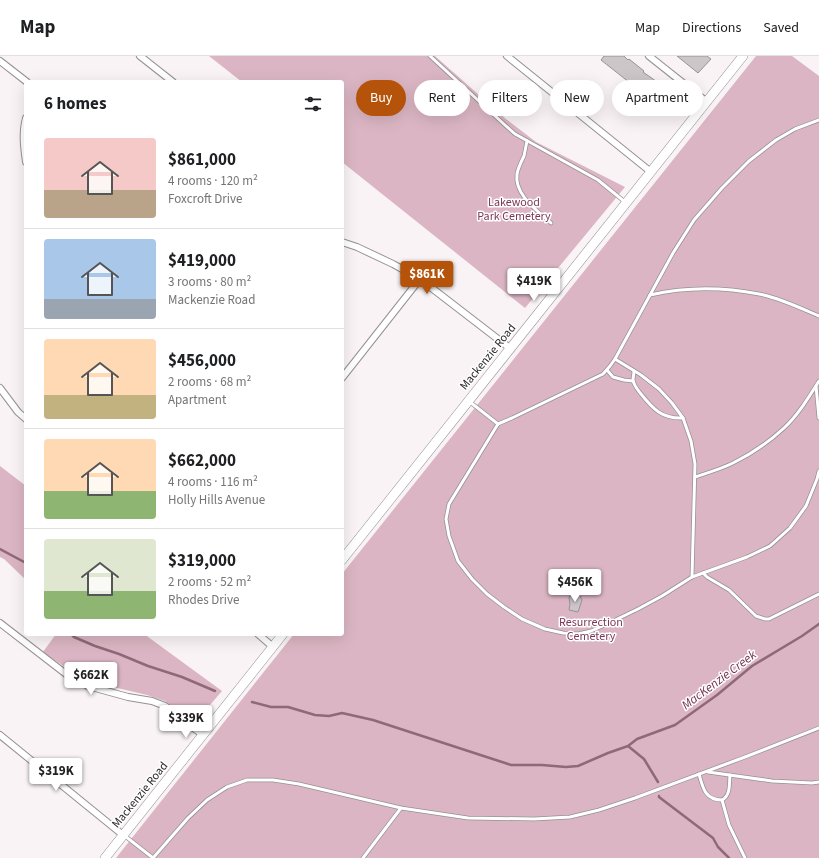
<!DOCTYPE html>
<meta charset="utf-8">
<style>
body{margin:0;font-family:"Source Sans 3",sans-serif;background:#f6f6f6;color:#202124;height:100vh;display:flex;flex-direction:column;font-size:15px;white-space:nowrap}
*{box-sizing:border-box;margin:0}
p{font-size:13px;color:#757577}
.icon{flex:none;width:22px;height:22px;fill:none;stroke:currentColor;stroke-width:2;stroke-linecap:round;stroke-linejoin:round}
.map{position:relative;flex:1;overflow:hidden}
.drawer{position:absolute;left:24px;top:24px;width:320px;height:556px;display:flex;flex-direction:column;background:#fff;border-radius:4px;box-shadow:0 4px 16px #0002}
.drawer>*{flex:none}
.hud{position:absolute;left:356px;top:24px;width:380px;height:36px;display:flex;gap:8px}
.price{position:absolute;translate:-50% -34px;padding:0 9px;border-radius:4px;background:#fff;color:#222;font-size:13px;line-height:26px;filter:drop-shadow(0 1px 2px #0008)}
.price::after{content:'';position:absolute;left:50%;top:24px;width:12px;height:9px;margin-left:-6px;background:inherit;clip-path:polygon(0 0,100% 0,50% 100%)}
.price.current{background:#b45309;color:#fff}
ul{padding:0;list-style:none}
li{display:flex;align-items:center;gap:12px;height:100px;padding:0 20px}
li+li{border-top:1px solid #e0e0e0}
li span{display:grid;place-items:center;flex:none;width:112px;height:80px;border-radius:4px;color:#555}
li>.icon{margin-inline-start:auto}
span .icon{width:48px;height:48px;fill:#fffc;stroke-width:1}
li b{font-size:17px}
h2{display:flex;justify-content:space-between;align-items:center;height:48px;padding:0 20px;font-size:17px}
.tag{padding:0 14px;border-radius:18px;background:#fff;box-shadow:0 4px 16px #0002;font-size:14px;line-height:36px}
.tag.current{background:#b45309;color:#fff}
header{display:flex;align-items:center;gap:24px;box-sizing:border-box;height:56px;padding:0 20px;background:#fff;border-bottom:1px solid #e0e0e0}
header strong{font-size:19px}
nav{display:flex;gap:22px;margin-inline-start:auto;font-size:14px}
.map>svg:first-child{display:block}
.green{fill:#dbb5c3}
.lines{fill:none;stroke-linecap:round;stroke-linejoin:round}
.stream{stroke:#8f6978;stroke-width:2.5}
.building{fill:#ccc6c8;stroke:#989294}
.service-casing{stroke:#969193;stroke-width:4.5}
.minor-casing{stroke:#969193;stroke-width:8}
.secondary-casing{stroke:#969193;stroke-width:10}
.service{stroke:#fff;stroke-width:3}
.minor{stroke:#fff;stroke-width:6}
.secondary{stroke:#fff;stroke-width:9}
.labels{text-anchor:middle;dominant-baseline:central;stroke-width:3;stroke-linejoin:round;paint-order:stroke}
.park-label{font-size:12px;fill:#7b3857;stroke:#fff}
.street-label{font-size:12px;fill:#2a2728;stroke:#fff}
.water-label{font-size:13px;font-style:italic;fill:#73314f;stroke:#fff}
</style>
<header>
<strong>Map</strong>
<nav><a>Map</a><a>Directions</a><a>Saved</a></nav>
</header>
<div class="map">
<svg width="819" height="802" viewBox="0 0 819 802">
<rect width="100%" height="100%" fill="#f9f3f5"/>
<g class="green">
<path d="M209,0H435L506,63L536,86L625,131L525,252L342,106V26H242Z"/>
<path d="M756,0H792L819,20V802H116L294,578H342V518Z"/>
<path d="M0,410L26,430V524L4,503L0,501Z"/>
<path d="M56,578H144L222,635L198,663L194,664L187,661L165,645L147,639L92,626L75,618L43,596Z"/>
</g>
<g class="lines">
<g class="stream">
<path d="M0,493L26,507"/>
<path d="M71,578L74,581L95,590L119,598L148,610L182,621L215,635"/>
<path d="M252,646L271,651H288L315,659L329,660L342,657L373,664L511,709H542L566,711L578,710L608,697L628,690L637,683L675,669L717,639L752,610L802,580L819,568"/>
<path d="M628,690L644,703L658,726"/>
<path d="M659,740V741L713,782L718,791L729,802"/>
</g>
</g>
<g class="building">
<path d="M604,0H624L628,4L629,3L644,15L643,16L660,28L659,29L676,43L668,53L651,39L650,41L646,38L644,40L638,36L639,34L601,4Z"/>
<path d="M677,0H707L711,3L698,17Z"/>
<path d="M574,538H576L580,540L582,544L578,556L569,554L570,548L569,542L570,540Z"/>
</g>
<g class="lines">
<defs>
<g id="service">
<path d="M430,0L506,70L515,78L598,124L625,146"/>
<path d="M819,64L795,73L776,84L749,105L722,132L694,164L673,197L615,303L610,310L603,318L512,362L498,368L449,448L446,463L449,480L458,505L472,523L487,538L504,551L522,563L545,573L563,577L578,578L591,575L607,568L638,553L662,540L692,521L747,501L770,490L790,472L806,450L817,423L819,415"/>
<path d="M527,85C526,90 525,95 524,100C521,106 518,112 517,118C514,139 538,155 551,167"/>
<path d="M650,239C685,231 723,231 759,238C780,242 800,252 819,260"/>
<path d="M615,303L641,319L659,333L672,347L683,362L691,385L695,408L692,521"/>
<path d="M607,314L613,321L624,324L633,325"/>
<path d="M634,315C634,318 633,321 633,324C634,330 638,334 641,338C653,353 662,363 683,362"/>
<path d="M816,330L819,362"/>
<path d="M470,346L498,368"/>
<path d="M695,421C707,417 721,413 733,407C751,398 769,386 784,372C798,359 809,341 819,325"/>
<path d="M703,517L707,521L729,534L756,560L765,563H769L819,538"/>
<path d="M708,716L772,725L812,727L819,726"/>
<path d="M699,718C703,732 705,744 722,744"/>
<path d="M730,719C729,728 731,739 722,744L729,769L745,802"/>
<path d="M125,780L153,802L188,762L207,744L227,731L247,724H273L299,728L401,752L468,762L534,763L570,761L599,754L635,742L745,701L819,672"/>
<path d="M363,802L401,752"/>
</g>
<g id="minor">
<path d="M140,0L173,26"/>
<path d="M507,0L651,116"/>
<path d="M649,0L707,46"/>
<path d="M0,5L27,26"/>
<path d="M26,62C22,77 24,91 26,106"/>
<path d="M342,186L357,191L393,208L420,223L511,293"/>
<path d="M342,322L420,223"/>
<path d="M0,332L18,356L26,363"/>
<path d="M0,567L66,618L88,630L128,641L152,645L165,650L203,679"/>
<path d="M258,578L273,591"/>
<path d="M0,679L123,779"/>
</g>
<g id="secondary">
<path d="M342,504L743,0"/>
<path d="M105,802L283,578"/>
</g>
</defs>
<use href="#service" class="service-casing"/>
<use href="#minor" class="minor-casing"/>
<use href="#secondary" class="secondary-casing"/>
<use href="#service" class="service"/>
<use href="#minor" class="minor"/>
<use href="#secondary" class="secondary"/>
</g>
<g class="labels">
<g class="park-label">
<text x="514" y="146">Lakewood<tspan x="514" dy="14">Park Cemetery</tspan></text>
<text x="591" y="566">Resurrection<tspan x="591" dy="14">Cemetery</tspan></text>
</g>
<g class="street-label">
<text transform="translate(488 301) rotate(-51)">Mackenzie Road</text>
<text transform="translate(140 739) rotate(-51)">Mackenzie Road</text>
</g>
<g class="water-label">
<text transform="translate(719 624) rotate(-37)">MacKenzie Creek</text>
</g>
</g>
</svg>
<b class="price current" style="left:427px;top:239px">$861K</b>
<b class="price" style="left:534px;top:246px">$419K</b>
<b class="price" style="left:575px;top:547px">$456K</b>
<b class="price" style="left:91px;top:640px">$662K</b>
<b class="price" style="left:186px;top:683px">$339K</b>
<b class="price" style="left:56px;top:736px">$319K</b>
<div class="hud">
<a class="tag current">Buy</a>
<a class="tag">Rent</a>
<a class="tag">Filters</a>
<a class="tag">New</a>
<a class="tag">Apartment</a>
</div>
<section class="drawer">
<h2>6 homes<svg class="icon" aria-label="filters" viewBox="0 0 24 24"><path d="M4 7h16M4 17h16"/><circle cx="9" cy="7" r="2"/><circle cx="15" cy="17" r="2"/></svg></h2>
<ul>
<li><span style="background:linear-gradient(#f6c9c9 65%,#b9a48a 0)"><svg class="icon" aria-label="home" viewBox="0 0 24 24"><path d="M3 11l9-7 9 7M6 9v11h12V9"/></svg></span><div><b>$861,000</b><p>4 rooms · 120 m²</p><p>Foxcroft Drive</p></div></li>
<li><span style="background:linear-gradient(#a9c7e8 75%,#9aa5b1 0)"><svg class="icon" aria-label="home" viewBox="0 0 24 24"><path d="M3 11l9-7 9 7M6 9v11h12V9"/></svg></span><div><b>$419,000</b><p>3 rooms · 80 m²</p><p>Mackenzie Road</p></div></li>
<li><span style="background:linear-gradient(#ffd9b3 70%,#c2b280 0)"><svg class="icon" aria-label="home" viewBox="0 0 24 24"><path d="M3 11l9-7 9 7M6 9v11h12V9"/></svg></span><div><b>$456,000</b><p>2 rooms · 68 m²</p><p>Apartment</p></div></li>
<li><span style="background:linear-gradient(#ffd9b3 65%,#8fb573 0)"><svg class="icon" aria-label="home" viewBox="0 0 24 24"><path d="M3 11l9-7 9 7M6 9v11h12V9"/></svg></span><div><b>$662,000</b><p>4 rooms · 116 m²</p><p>Holly Hills Avenue</p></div></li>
<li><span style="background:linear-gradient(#dfe7d0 65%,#8fb573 0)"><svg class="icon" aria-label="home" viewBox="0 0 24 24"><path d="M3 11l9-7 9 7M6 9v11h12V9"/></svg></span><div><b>$319,000</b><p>2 rooms · 52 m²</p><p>Rhodes Drive</p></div></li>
</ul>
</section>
</div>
